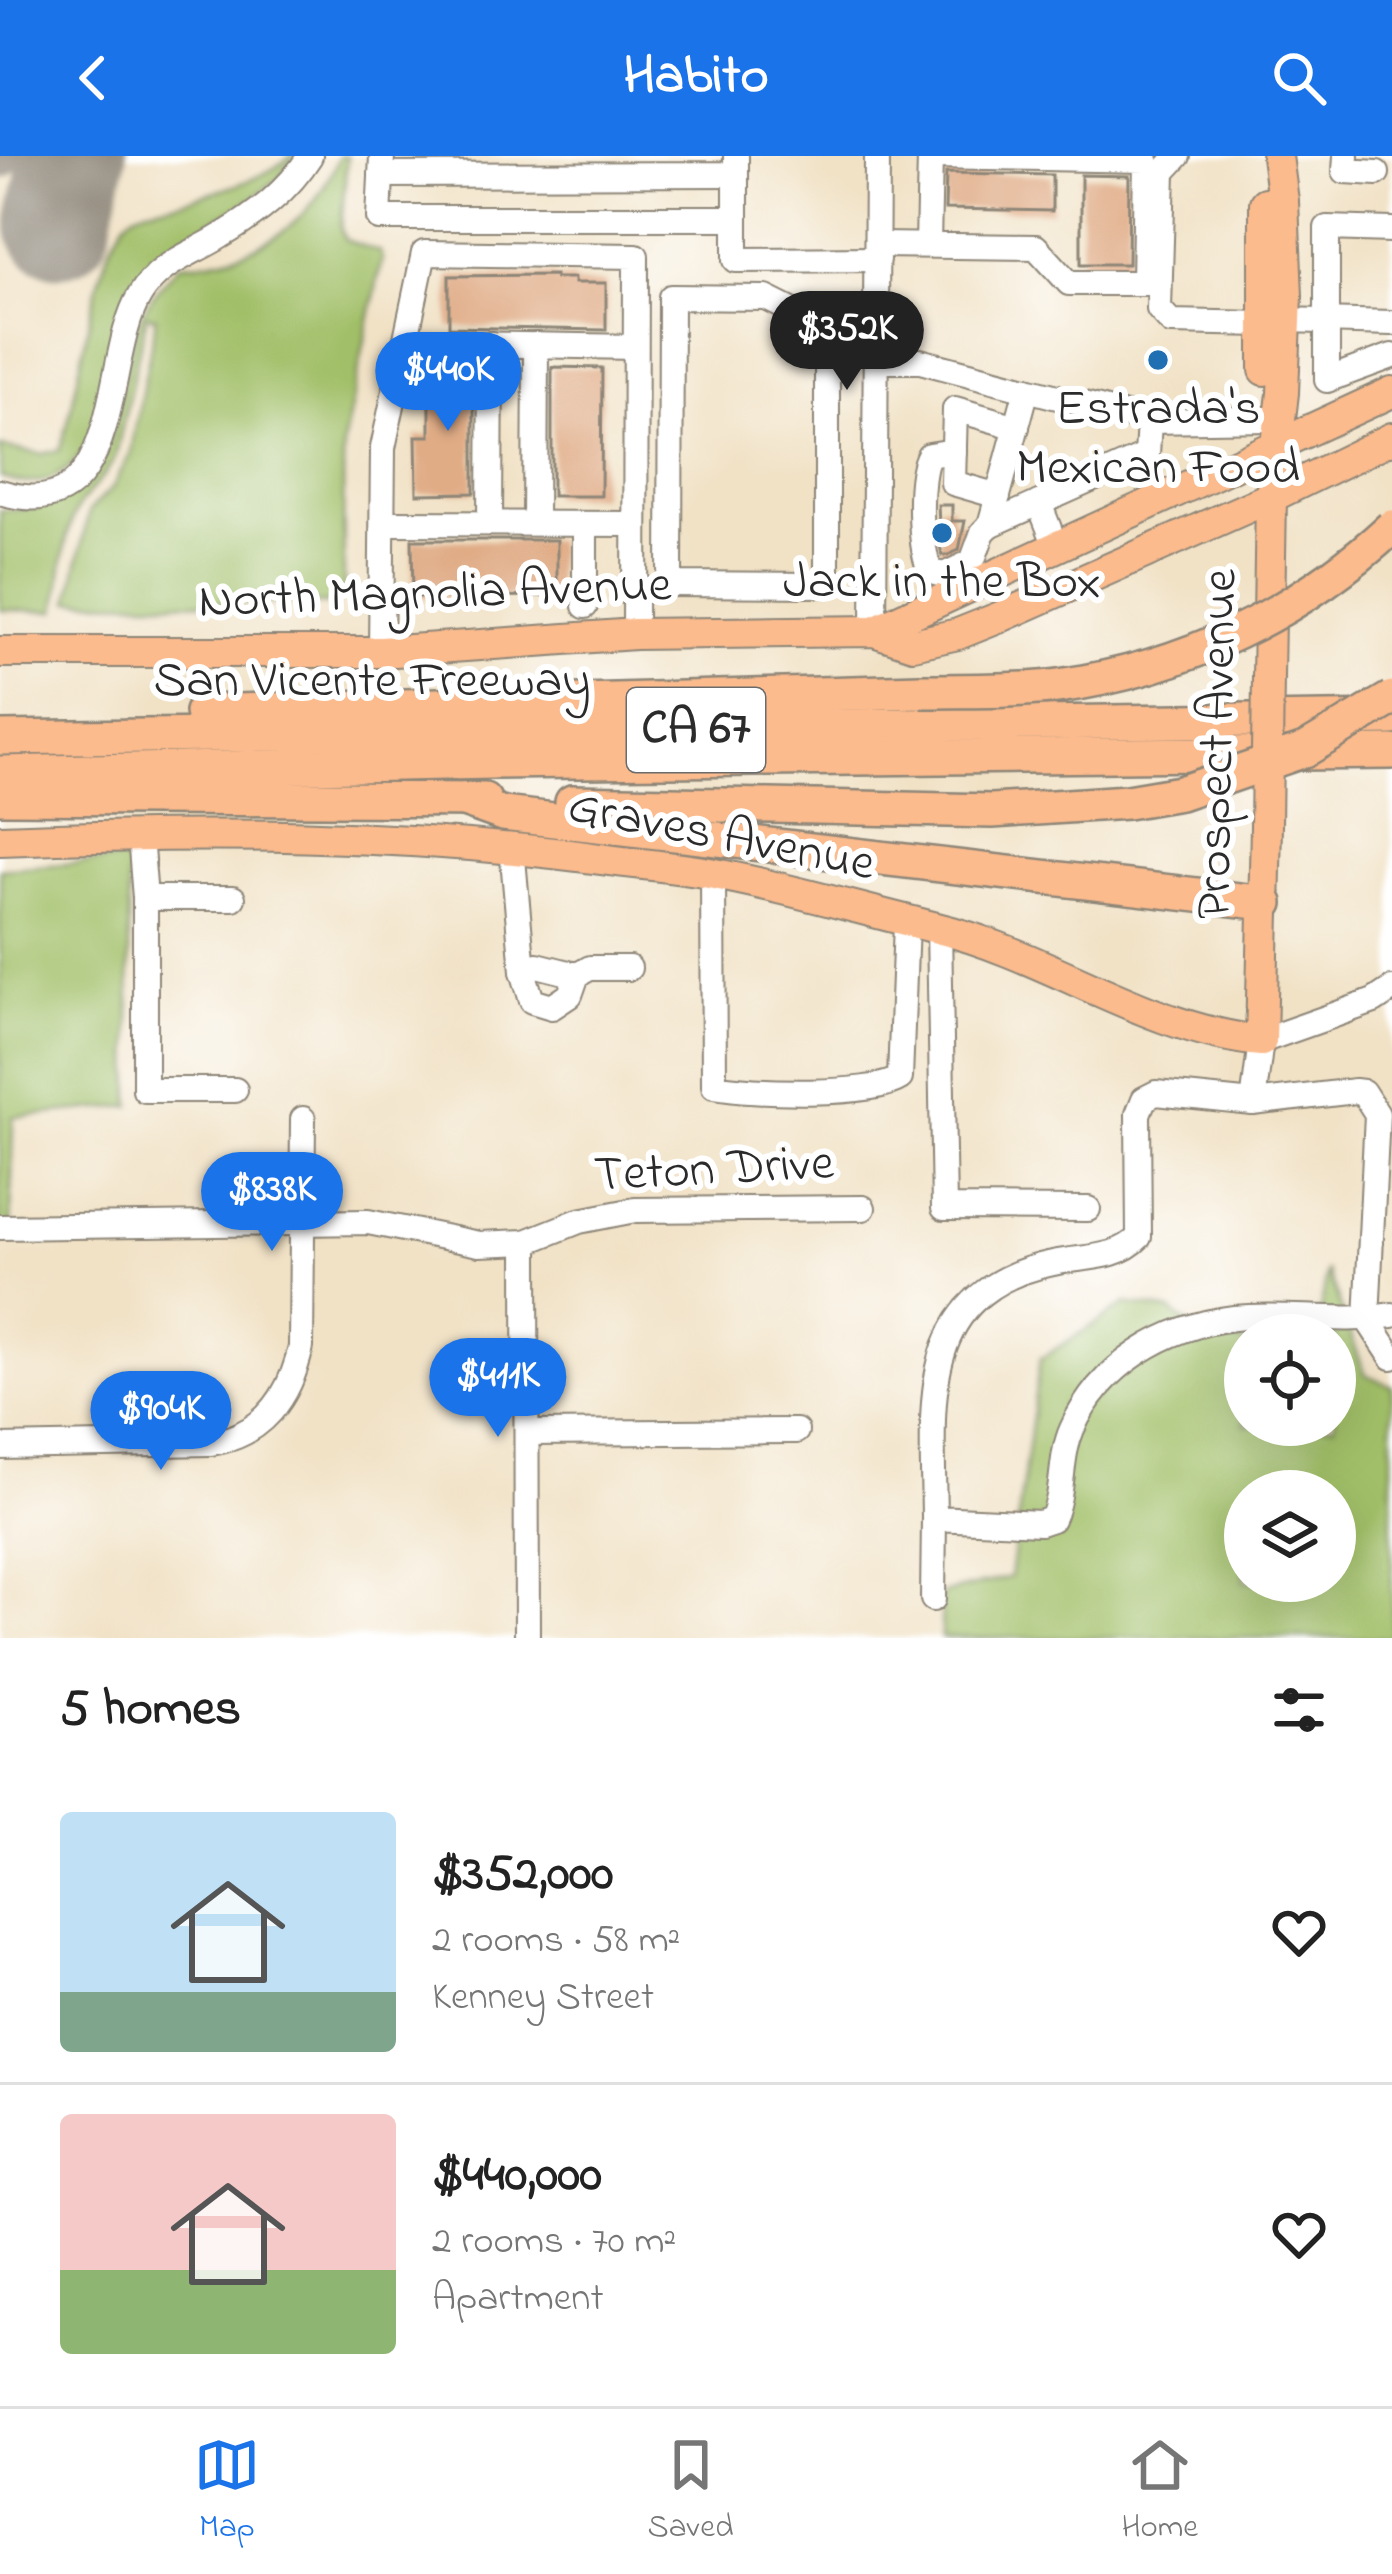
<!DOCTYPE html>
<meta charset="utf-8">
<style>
body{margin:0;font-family:"Indie Flower",sans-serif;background:#f6f6f6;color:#222;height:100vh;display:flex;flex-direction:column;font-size:45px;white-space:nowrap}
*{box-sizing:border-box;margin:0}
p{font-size:39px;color:#767676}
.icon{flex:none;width:66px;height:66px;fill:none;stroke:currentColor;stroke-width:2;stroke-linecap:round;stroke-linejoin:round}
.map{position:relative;height:1482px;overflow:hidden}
.drawer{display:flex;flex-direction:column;background:#fff;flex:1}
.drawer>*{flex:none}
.buttons{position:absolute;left:1224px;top:1158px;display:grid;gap:24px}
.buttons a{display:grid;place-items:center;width:132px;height:132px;border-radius:50%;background:#fff;box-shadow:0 12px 48px #0002;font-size:60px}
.price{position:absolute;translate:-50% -102px;padding:0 27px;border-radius:42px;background:#1a73e8;color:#fff;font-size:39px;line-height:78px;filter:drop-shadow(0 3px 6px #0008)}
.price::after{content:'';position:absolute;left:50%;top:72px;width:36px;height:27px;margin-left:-18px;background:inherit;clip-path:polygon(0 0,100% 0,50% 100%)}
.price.on{background:#222;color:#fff}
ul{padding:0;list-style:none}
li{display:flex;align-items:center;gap:36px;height:300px;padding:0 60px}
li+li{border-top:3px solid #e0e0e0}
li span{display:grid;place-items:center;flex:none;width:336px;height:240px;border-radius:12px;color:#555}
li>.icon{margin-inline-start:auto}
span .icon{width:144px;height:144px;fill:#fffc;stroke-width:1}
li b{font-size:51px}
h2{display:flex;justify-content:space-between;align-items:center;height:144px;padding:0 60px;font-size:51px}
header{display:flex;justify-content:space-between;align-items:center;height:156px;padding:0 60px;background:#1a73e8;color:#fff;font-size:54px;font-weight:700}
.menu{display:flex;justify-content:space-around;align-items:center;height:168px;border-top:3px solid #e0e0e0;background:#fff;font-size:33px;color:#767676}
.menu a{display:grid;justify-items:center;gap:6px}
.menu .on{color:#1a73e8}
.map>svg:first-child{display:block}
.green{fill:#a1bf67;stroke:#667549;stroke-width:3;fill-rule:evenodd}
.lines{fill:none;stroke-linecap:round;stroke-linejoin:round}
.taxiway{stroke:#8e8678;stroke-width:42}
.runway{stroke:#8e8678;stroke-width:105}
.building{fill:#e0ac86}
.minor-casing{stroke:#8e8678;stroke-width:28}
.major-casing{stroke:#8e8678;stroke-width:34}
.highway-casing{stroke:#8e8678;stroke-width:38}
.minor{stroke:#fff;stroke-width:24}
.major{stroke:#fbbb8d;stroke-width:30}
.highway{stroke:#fbbb8d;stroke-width:33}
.major-bridge-casing{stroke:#8e8678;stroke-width:34;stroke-linecap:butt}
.highway-bridge-casing{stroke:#8e8678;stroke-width:38;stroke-linecap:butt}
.major-bridge{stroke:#fbbb8d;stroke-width:30}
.highway-bridge{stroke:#fbbb8d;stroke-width:33}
.poi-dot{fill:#1f6fb2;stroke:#fff;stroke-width:4.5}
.labels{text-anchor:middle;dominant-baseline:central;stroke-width:12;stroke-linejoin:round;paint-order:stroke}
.shield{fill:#fff;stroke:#6b6b6b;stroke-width:3}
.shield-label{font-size:48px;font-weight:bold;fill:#2b2b2b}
.poi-label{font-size:51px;fill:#2b2b2b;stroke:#fff}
.street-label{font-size:51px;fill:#2b2b2b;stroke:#fff}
</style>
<header><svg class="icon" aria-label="back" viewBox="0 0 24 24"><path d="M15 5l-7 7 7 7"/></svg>Habito<svg class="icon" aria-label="search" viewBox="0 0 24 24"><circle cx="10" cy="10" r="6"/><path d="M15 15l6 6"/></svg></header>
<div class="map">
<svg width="1392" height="1482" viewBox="0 0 1392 1482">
<rect width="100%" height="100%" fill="#fff"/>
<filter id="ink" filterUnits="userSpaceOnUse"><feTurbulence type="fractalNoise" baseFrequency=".00833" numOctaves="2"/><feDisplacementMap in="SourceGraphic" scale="24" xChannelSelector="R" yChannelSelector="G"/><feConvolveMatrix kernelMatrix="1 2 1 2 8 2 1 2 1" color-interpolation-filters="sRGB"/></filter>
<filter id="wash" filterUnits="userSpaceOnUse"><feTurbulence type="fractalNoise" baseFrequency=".004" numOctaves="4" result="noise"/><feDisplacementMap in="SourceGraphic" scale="48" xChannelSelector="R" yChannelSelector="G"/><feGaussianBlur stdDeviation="2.7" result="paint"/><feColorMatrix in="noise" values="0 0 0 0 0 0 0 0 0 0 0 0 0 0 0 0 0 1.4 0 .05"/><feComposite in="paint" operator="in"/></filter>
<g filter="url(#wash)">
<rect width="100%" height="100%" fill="#f1e2c6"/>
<g class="green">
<path d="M290,0H296L278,23L249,45L165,92L130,129L91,282C73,318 40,337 0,321V291L42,298L59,294C81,245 91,83 135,57C147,50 166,49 180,46C210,38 270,22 290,0Z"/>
<path d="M339,0H347L341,73L345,84L380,96L382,103L343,289L344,437L335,448L70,445L89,355L113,331L131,296L156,161L147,159L116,299C107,321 89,333 77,353C62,380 62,423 56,455L0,454V354C130,354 107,256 138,168C146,144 163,127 180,108C255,105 312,70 339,0Z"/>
<path d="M128,703L131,950L13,961L11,1071H0V713Z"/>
<path d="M1327,1114L1365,1218L1392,1230V1482H941L942,1438L1010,1421L1040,1203L1126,1148L1171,1155L1207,1183L1245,1186V1269H1335V1179H1317ZM1245,1335H1335V1425H1245Z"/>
</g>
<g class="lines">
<path class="taxiway" d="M0,2L2,0"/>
<path class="runway" d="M59,68L74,0"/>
</g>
<g id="blocks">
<g class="building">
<path d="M946,17L1052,19V55L945,53Z"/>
<path d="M1081,19L1129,20L1128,108H1081Z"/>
<path d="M555,119V122H574V127H606V174L449,171V120Z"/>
<path d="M474,210V337L417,338L416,280H430V211Z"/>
<path d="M552,211L602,212L601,340H552Z"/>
<path d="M938,349H952V365H965L959,394L948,399H942L940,389Z"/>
<path d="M412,384H557V440L413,441Z"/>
</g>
</g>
</g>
<g filter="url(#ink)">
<use href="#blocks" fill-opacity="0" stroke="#8e8678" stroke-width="3"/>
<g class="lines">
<defs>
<g id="minor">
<path d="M382,0L379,62H736V18"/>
<path d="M1178,0L1163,16L1159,153L1171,166L1264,168"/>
<path d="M1346,0L1345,15L1377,17"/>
<path d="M381,19L736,18V0"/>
<path d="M736,62V104L877,103"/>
<path d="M1392,74L1327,72V224L1392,200"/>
<path d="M878,89L1036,91L1069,127H1144L1146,4L930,0L928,88"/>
<path d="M1286,164L1392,167"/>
<path d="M827,168V429L670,428L671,141L766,142L798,158L845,174L877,172"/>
<path d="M405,187L635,191"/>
<path d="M877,205H920L1149,265L1271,263"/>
<path d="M1027,233L990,369L1147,299L1149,265"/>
<path d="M954,295L929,299C917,319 919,395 931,416L944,419L972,406L983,376L990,369"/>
<path d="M0,336C126,374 101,202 140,139C160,106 191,99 221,80C256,59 288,35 310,0"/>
<path d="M998,340L953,327L955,253L1017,271"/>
<path d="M1039,347L1057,393"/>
<path d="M383,367L635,368"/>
<path d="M490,367L491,188"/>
<path d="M535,367L536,189"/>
<path d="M585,450V368"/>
<path d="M874,475L877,0"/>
<path d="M381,496L383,292L424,97L636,100L635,478"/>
<path d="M140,680L145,742V934H235"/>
<path d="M512,691L523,815L532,845L552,851L570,839L577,819L590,812H629"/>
<path d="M713,718L714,930C750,937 871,941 900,922L906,767"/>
<path d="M145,742H233"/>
<path d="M939,772L944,1052L1088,1053"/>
<path d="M523,815L537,809L577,819"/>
<path d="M1392,833L1374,845L1261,885L1253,947L1355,935L1363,936L1377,958L1367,1163L1392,1201"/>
<path d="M1253,947L1156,937L1144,943L1138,958L1139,1081C1117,1104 1084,1100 1053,1107C914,1135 933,1251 934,1362L1040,1367L1052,1363C1065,1335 1059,1302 1072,1273C1100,1209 1166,1170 1234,1162C1286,1156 1339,1168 1392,1159"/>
<path d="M0,1071L368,1066L479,1088L526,1086L579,1065L635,1054L863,1052"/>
<path d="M526,1086L527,1482"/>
<path d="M528,1277L796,1275"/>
<path d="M0,1291L210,1287C263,1280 290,1241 301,1191L303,963"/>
<path d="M933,1443L934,1362"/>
</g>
<g id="major">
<path d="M1265,47V214"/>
<path d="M874,475L1392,236"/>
<path d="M0,496H381L635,478L874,475L913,488L958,478L998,462L1271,341L1392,282"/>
<path d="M1268,521L1271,341L1283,237L1287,140L1283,45L1277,0"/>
<path d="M0,684C204,676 406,676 608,704C647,709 686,712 725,720C796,734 866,755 937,772C1049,799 1144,873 1261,885L1266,670"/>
</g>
<g id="highway">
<path d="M202,556L920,535"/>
<path d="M0,582L1392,562"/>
<path d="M0,617L492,606L1392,596"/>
<path d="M0,641L484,644"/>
<path d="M464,644L503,658L1266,747"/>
<path d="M572,646L723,649"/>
</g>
</defs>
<use href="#minor" class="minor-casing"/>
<use href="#major" class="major-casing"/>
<use href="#highway" class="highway-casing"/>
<use href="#minor" class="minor"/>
<use href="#major" class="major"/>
<use href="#highway" class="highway"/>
<defs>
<path id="major-bridge" d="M1266,670L1268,521"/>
<g id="highway-bridge">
<path d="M920,535C966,534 1012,536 1058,530C1184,513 1299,457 1392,371"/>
<path d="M723,649L992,655L1127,646L1180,637L1305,594L1392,542"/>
</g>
</defs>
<use href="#major-bridge" class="major-bridge-casing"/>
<use href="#highway-bridge" class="highway-bridge-casing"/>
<use href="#major-bridge" class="major-bridge"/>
<use href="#highway-bridge" class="highway-bridge"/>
</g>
</g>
<g class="poi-dot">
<circle cx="1158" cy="204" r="12"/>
<circle cx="942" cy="377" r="12"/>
</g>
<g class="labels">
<rect class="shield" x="627" y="532" width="138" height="84" rx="9"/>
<g class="shield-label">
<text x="696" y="574">CA 67</text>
</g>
<g class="poi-label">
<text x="1158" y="254">Estrada's<tspan x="1158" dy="59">Mexican Food</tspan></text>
<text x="942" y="427">Jack in the Box</text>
</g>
<g class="street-label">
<text transform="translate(435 439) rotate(-2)">North Magnolia Avenue</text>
<text x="372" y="526">San Vicente Freeway</text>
<text transform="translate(1219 588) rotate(-89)">Prospect Avenue</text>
<text transform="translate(721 681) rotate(11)">Graves Avenue</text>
<text transform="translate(714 1015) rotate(-3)">Teton Drive</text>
</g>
</g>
</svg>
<div class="buttons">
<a><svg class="icon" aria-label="locate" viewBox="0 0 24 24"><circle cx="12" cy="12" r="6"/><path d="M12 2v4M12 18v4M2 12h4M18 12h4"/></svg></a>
<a><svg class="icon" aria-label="layers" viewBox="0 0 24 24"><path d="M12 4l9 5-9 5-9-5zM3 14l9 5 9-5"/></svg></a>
</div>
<b class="price on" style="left:847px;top:237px">$352K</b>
<b class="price" style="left:448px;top:278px">$440K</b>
<b class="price" style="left:272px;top:1098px">$838K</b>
<b class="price" style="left:498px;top:1284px">$411K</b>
<b class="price" style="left:161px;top:1317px">$904K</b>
</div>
<section class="drawer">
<h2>5 homes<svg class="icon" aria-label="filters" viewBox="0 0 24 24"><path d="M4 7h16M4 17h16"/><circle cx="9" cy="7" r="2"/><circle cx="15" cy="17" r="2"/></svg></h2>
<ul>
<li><span style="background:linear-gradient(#bfe0f5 75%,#7fa58c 0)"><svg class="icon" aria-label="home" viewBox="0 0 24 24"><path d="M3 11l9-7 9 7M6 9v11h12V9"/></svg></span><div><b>$352,000</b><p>2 rooms · 58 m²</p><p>Kenney Street</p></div><svg class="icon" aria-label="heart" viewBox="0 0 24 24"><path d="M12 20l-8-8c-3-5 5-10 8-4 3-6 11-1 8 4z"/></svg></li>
<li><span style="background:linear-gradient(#f6c9c9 65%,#8fb573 0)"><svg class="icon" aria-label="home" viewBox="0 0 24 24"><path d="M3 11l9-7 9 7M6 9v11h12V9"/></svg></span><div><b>$440,000</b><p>2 rooms · 70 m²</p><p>Apartment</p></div><svg class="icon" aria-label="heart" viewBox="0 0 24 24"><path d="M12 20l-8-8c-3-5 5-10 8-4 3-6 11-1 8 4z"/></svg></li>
</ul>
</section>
<nav class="menu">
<a class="on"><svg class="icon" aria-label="map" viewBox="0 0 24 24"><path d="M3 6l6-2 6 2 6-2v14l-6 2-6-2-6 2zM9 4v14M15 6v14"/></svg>Map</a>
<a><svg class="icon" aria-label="saved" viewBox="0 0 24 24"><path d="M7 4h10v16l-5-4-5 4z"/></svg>Saved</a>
<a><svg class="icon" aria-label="home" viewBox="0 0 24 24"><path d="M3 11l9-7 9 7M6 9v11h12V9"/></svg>Home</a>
</nav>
